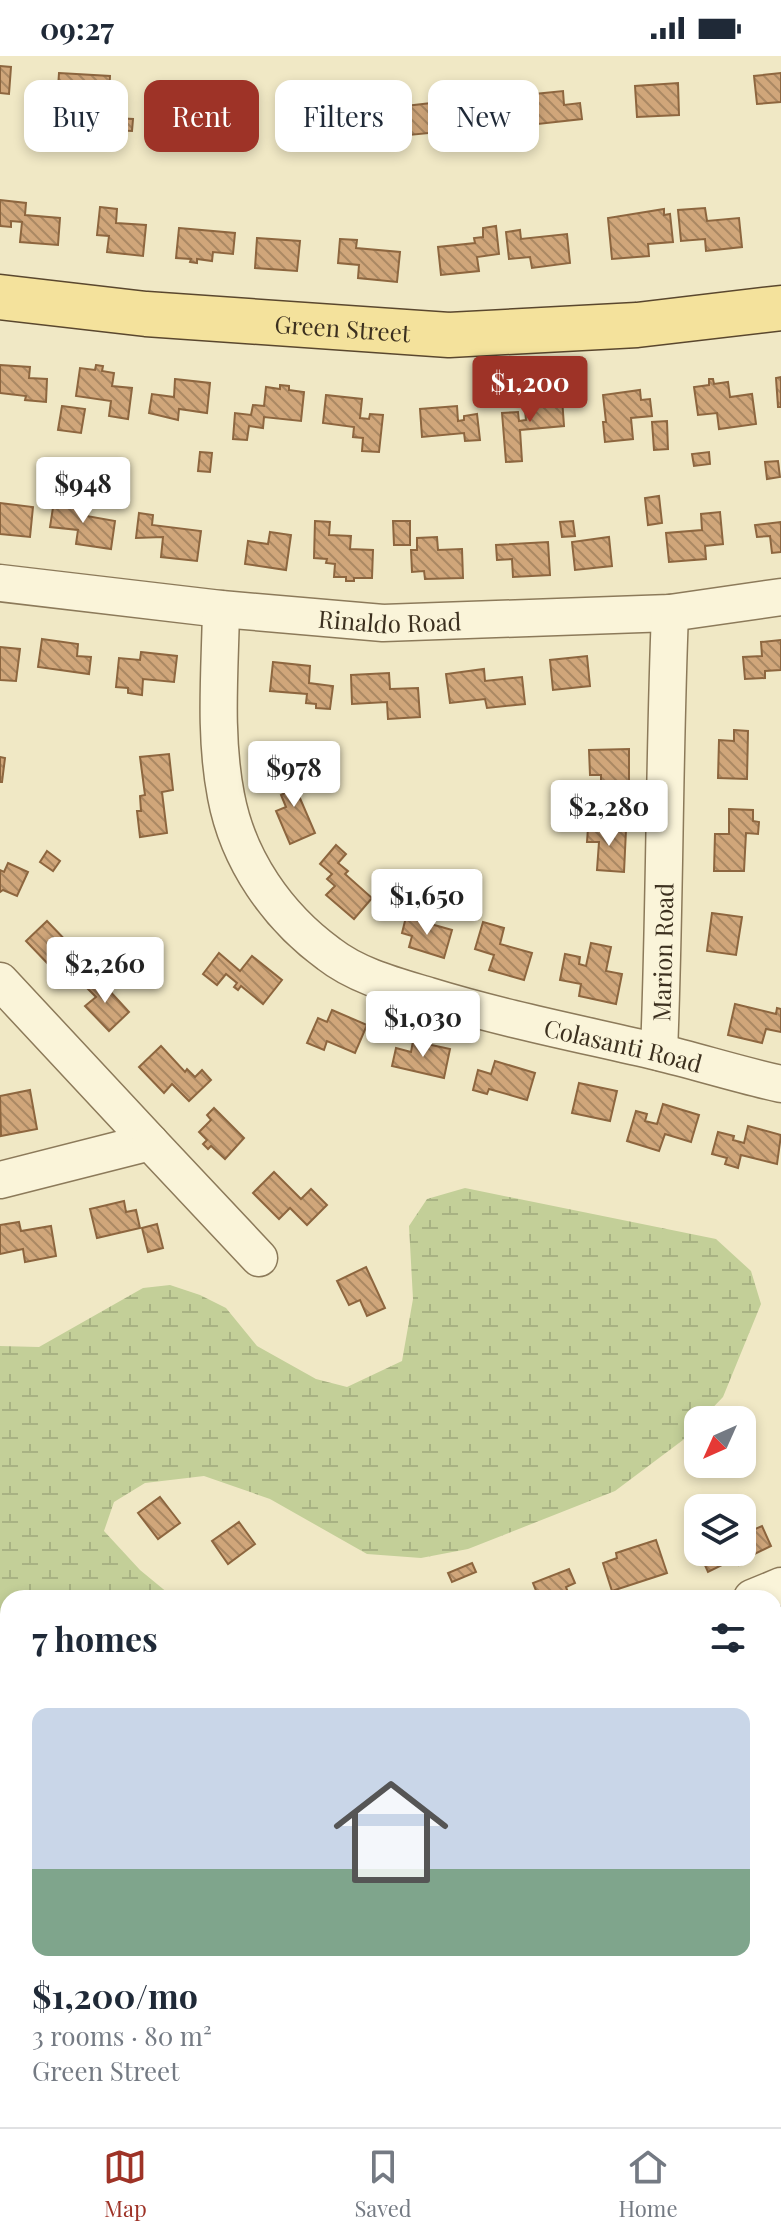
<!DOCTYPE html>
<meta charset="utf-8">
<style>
body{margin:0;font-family:"Playfair Display",serif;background:#f6f6f7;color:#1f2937;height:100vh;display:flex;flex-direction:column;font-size:30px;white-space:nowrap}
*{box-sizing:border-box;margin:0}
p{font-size:26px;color:#747a83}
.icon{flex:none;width:44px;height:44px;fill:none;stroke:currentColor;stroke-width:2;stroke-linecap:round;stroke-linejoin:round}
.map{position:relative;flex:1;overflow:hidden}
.sheet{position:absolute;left:0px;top:1534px;width:782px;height:538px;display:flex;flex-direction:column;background:#fff;border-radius:24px 24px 0 0;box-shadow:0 4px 12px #0003}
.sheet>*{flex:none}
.banner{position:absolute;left:24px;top:24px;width:734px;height:72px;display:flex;gap:16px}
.needle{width:52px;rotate:225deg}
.tools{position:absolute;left:684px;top:1350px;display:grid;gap:16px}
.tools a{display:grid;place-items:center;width:72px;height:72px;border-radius:16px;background:#fff;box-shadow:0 4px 12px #0003;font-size:40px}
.price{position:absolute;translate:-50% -68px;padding:0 18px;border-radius:8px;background:#fff;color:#222;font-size:26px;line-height:52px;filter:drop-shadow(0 2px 4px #0008)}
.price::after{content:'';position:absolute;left:50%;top:48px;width:24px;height:18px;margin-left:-12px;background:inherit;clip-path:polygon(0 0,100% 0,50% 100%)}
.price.on{background:#9e3327;color:#fff}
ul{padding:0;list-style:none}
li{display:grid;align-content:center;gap:16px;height:424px;padding:0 32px}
li span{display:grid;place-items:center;height:248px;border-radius:16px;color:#555}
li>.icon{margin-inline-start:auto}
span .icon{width:144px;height:144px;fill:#fffc;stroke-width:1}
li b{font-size:34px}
h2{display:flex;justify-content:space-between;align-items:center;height:96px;padding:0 32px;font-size:34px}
.tag{padding:0 28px;border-radius:16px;background:#fff;box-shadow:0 4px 12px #0003;font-size:28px;line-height:72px}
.tag.on{background:#9e3327;color:#fff}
.status{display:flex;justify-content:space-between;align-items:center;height:56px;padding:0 40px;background:#fff;direction:ltr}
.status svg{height:22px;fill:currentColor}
.menu{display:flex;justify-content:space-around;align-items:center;height:112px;border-top:2px solid #e0e1e3;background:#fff;font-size:22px;color:#747a83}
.menu a{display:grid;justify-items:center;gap:4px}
.menu .on{color:#9e3327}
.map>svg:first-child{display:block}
.wetland{fill:url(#wetland-marsh)}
.building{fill:url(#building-back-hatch);stroke:#8d663f;stroke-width:2}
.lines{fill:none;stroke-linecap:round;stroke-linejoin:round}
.minor-casing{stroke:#8c7a5a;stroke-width:39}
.major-casing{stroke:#5a472e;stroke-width:47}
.minor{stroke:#faf4d9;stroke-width:36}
.major{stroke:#f4e29c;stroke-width:44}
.labels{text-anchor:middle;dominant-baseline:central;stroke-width:7;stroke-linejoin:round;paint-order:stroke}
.street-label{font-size:24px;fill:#3c301f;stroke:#f7f1d5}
</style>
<div class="status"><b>09:27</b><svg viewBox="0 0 49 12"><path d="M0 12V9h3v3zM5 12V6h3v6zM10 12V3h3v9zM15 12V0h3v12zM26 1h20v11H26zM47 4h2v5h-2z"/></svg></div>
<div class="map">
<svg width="781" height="2071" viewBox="0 0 781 2071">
<defs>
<pattern id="wetland-marsh" width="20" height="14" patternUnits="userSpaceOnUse" patternTransform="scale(2)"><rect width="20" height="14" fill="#c3cf98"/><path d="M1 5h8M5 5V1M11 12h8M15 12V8" fill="none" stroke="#a8b283"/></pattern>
<pattern id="building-back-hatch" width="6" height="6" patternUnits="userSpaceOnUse" patternTransform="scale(2)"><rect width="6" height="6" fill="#d0a67a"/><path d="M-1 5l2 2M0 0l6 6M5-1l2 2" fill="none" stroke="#aa8863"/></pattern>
</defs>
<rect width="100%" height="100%" fill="#f0e8c5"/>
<path class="wetland" d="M465,1132L716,1183L751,1215L761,1248L723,1341L701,1364H698V1368L683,1384L615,1435L468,1493L421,1502L367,1498L270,1443L204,1420L145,1427L114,1446L104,1475L140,1514L174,1542H8V1612L0,1610V1290L39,1291L143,1232L170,1229L200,1239L226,1252L257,1290L316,1323L347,1331L402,1305L413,1243L409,1170L427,1143Z"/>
<g class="building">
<path d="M0,10L11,11L9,38L0,37Z"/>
<path d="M59,17L110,20L108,57L92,56L93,49L57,47Z"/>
<path d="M781,17V46L757,48L754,20Z"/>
<path d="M204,27L246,30L244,61L204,59L203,62L185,61L186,44L202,45Z"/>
<path d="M678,27L679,59L637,61L635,30Z"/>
<path d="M288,34L331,39L330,48L346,50L344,72L285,66Z"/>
<path d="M563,35L564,49L580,47L582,63L529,69L525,39Z"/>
<path d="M448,45L450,66L481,62L484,92L452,95L449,75L409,79L406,50Z"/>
<path d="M114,62L133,63L132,75L113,74Z"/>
<path d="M0,144L26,147L25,159L60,162L58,189L20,186L22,166L11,165V171L0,170Z"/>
<path d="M100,151L117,153L116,167L146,169L143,200L107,196L109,180L97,179Z"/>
<path d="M705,152L707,165L739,162L742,191L706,195L705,183L681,185L678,154Z"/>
<path d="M664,153V159L670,158L673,186L648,188L649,200L612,203L608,162Z"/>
<path d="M496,170L499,198L477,201L479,215L441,219L438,191L475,187L474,182L483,181V172Z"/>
<path d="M179,172L235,177L233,198L213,196L212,205L197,203V207L190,206L191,203L176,202Z"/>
<path d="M520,174L521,183L567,178L570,207L532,212L530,201L509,203L506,176Z"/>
<path d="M257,182L300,185L297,215L255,212Z"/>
<path d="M340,183L357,184L356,192L400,196L397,226L358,222L359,209L338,207Z"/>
<path d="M0,309L30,311L29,322L47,323L46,346L25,344L26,340L0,337Z"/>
<path d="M96,309L103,310L102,315L114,317L112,330L132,332L128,363L109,360L111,345L76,340L80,312L95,314Z"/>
<path d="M781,321V351H778L776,322Z"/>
<path d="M175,323L210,327L207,357L179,353L178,364L149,357L152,338L174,341Z"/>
<path d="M709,323H713L714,328L728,326L730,341L752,338L756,368L719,373L717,357L698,359L694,331L709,329Z"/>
<path d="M280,329L289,330V334L304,336L301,365L264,361L263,372L249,370L247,384L233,383L235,357L251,359L253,349L264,350L266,331L280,333Z"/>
<path d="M640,334L641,344L650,343L652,360L631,362L633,383L605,386L603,366H606L603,339Z"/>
<path d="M326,339L362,343L360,362L369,363L370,358L383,359L379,396L362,395L363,382L353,381L354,371L323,367Z"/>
<path d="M562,342L564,370L520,374L522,405L506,406L502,357L518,356L519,365L526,364L524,345Z"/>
<path d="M62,350L85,353L81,377L58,374Z"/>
<path d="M457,350L458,365L464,364V360L477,358L480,384L465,385L464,377L422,381L420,353Z"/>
<path d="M667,365L668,393L654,394L652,366Z"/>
<path d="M200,396L212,397L210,416L198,415Z"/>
<path d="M709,396L710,408L694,410L692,398Z"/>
<path d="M778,405L780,421L767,423L765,406Z"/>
<path d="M659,440L662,467L648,469L645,442Z"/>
<path d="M54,445L83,449L81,459L115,465L111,493L76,488L78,474L50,471Z"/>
<path d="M0,447L33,451L30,481L0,478Z"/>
<path d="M720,456L723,488L705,490L706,503L669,506L666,477L702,474L701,458Z"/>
<path d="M139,457L153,459L152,469L201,475L197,505L161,501L163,481L136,482Z"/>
<path d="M315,465L330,466L329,479L351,480L350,493L373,494L372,522H354V525H346V521H334L335,508L326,507L327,503L314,502Z"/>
<path d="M393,465H410V489H394Z"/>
<path d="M573,465L575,480L562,481L560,466Z"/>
<path d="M781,466V496L772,497L770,480L757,481L755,469Z"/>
<path d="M270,476L291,479L286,514L245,508L248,485L268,488Z"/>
<path d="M437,481L438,494L462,493L463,522L425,523L424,515L412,516L411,494H417V482Z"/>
<path d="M609,481L612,510L575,514L572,486Z"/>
<path d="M548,486L550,519L513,521L512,503L497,504L496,489Z"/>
<path d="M42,583L78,588L77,600L91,601L89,618L38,611Z"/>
<path d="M781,584V614L765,615V622L745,623L743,601L762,600L761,586Z"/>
<path d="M0,591L20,593L16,625L0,624Z"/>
<path d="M141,596L177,600L174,626L143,623L142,639L128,637V632L116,631L119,602L140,604Z"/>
<path d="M587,600L590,630L553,634L550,604Z"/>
<path d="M273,606L310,610L309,627L333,630L330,653L316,652V648L306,647L307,638L270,635Z"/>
<path d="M484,613L485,625L522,621L525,648L487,652L485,643L450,647L446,618Z"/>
<path d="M389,617L390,633L418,632L420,661L388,663L387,646L352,648L351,619Z"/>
<path d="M734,674L748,675L747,723L718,722L719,684L734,685Z"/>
<path d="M629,693V735H601V719H590L589,694Z"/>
<path d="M169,698L173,734L162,736L167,777L140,781L137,755H141L140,740L145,739L140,701Z"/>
<path d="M0,701L5,702L2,726H0Z"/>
<path d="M301,714L307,728L296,733L315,777L290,788L276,755L286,751L281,739L285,737L279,723Z"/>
<path d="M729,753L753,754V765L759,766L758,778L746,777L744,815H714L715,778H729Z"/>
<path d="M588,772L626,774L624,816L597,814L599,786H587Z"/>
<path d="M336,789L346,798L338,807L348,815L345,818L372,842L354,863L326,839L335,830L327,823L332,818L320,808Z"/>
<path d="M47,795L60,805L53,815L40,806Z"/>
<path d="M8,807L28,816L17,840L3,834L0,836V814L4,816Z"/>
<path d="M712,857L742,861L736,899L707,895Z"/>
<path d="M406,861L452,874L444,902L409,891L412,880L402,877Z"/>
<path d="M47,865L72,891L51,911L26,885Z"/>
<path d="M483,866L504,872L500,888L532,897L524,924L489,914L494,899L475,893Z"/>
<path d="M591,887L611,891L606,915L622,918L616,948L579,940L581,928L560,924L565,898L580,901L579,908L586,910Z"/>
<path d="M219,897L240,915L252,900L282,924L263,948L241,930L238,934L234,931L237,927L226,918L217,929L203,918Z"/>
<path d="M96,920L129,956L109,975L85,950L96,941L85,930Z"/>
<path d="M735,948L776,958L777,952L781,953V976L766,973L762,987L728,979Z"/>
<path d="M332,954L367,969L355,997L327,985L324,994L307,987L318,962L327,966Z"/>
<path d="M413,985L450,993L444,1022L392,1010L396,992L411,996Z"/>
<path d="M161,990L185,1016L187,1013L195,1021L202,1014L211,1024L189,1045L172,1028L164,1037L139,1011Z"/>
<path d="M495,1005L535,1017L527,1044L489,1033L487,1038L473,1034L478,1014L491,1018Z"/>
<path d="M579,1027L617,1035L610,1065L572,1057Z"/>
<path d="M30,1034L37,1073L1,1080L0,1040Z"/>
<path d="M663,1048L699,1059L691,1086L665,1078L659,1095L627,1085L636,1055L647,1058L645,1065L657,1068Z"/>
<path d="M214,1052L244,1082L225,1103L211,1090L208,1093L203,1088L207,1084L199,1076L211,1064L207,1059Z"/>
<path d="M748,1070L781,1079L777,1108L741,1099L738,1112L725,1108L727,1102L712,1098L718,1076L734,1080L733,1084L744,1087Z"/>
<path d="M274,1116L301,1143L311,1133L327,1149L307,1169L290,1152L279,1163L253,1137Z"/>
<path d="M124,1145L126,1156L136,1154L140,1172L97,1182L90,1153Z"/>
<path d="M19,1166L21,1175L51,1170L56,1200L25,1206L23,1193L0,1198V1169Z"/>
<path d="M157,1168L163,1192L148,1196L142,1172Z"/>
<path d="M366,1211L385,1252L367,1260L360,1244L349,1249L337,1225Z"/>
<path d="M160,1441L180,1467L158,1483L138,1457Z"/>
<path d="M746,1459L753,1474L762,1470L771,1490L744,1503L746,1507L739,1509L736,1502L708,1516L699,1496H742V1460Z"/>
<path d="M239,1466L255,1488L228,1508L212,1485Z"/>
<path d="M656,1484L667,1517L612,1535L603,1507L617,1502L616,1497Z"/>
<path d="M472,1507L476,1516L452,1526L448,1517Z"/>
<path d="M569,1513L575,1527L566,1531L570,1542H539L533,1527Z"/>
<path d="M0,1906L8,1913V1932L0,1941Z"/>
<path d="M780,1983L781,2024L774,2042V1995Z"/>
<path d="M601,2064H627L644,2066V2071H600Z"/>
</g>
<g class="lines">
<defs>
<g id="minor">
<path id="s1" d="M0,527L221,553L383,567L670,557L781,541"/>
<path id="s2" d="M221,553C220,615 214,678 226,740C238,804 277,860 329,898C357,920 396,930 429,940C504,963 581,978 658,996C699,1006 740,1019 781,1028"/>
<path d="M0,925L150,1086L0,1124"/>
<path id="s3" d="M659,996C665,850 664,704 670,557"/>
<path d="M150,1086L259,1202"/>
<path d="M752,1542L781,1530"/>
<path d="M774,1613L781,1631"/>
<path d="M774,1867L781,1854"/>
<path d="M0,2000L8,2007"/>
<path d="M80,2064L89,2071"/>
<path d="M148,2071L152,2064"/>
<path d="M693,2071L695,2064"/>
</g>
<g id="major">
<path id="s4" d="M0,241L146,258L449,279L637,269L781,252"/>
</g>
</defs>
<use href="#minor" class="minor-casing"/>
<use href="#major" class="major-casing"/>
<use href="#minor" class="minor"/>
<use href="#major" class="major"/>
</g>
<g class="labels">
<g class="street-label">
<text stroke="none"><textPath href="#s4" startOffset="344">Green Street</textPath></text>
<text stroke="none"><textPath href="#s1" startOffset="392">Rinaldo Road</textPath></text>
<text stroke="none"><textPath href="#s3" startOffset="100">Marion Road</textPath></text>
<text stroke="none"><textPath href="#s2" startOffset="690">Colasanti Road</textPath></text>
</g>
</g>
</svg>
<div class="tools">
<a><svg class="needle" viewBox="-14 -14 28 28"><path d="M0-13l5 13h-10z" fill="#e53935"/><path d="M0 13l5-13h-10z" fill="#747a83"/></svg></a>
<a><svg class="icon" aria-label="layers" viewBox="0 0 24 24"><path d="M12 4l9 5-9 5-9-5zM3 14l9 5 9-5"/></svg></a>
</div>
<b class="price on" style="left:530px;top:368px">$1,200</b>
<b class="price" style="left:83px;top:469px">$948</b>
<b class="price" style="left:294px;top:753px">$978</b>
<b class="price" style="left:609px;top:792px">$2,280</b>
<b class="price" style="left:427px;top:881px">$1,650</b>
<b class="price" style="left:105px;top:949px">$2,260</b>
<b class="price" style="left:423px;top:1003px">$1,030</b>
<div class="banner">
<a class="tag">Buy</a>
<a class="tag on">Rent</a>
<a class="tag">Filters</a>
<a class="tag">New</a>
</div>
<section class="sheet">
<h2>7 homes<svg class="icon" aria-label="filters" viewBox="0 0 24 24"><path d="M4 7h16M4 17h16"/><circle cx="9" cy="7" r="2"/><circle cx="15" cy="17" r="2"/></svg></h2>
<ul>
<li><span style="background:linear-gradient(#c9d6e8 65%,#7fa58c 0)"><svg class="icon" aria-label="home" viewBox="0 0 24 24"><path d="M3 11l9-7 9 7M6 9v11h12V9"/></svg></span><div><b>$1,200/mo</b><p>3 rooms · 80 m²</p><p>Green Street</p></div></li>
</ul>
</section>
</div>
<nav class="menu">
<a class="on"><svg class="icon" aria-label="map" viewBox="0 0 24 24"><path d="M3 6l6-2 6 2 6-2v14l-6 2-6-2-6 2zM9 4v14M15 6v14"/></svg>Map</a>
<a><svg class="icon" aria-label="saved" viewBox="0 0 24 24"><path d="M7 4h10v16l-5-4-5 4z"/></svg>Saved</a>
<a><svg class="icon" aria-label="home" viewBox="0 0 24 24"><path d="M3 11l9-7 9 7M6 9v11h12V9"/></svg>Home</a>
</nav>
